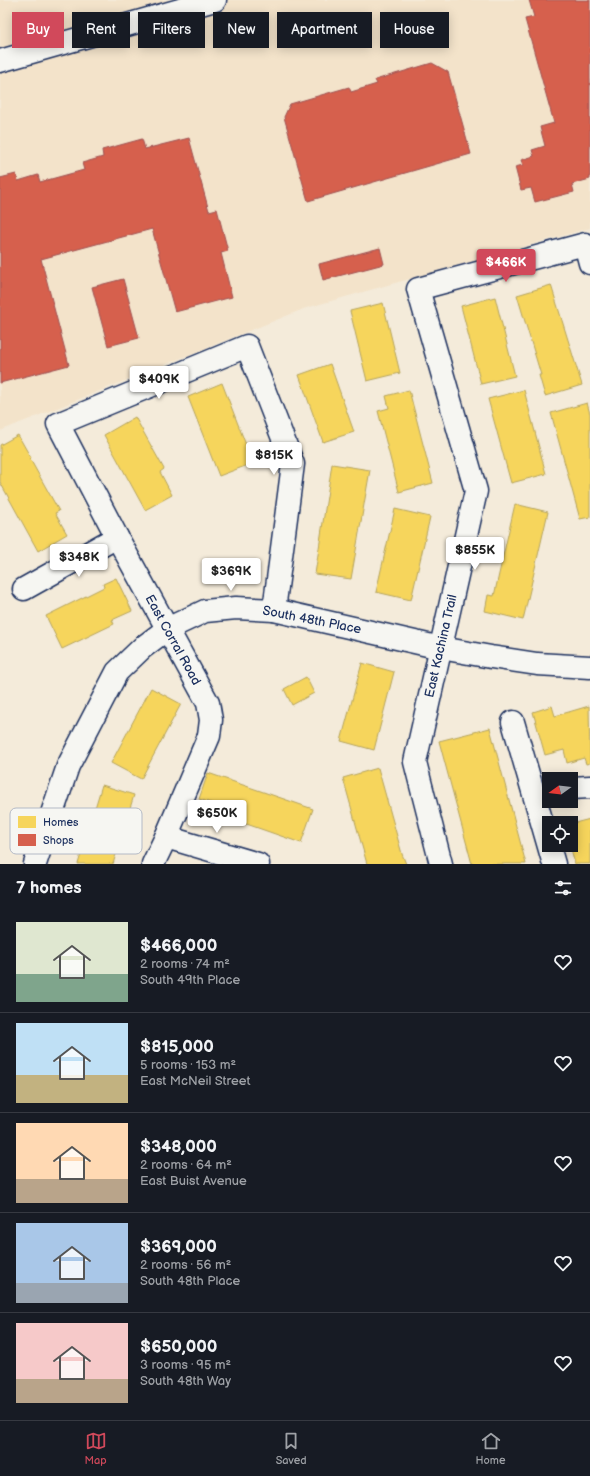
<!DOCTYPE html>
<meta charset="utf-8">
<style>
body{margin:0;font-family:"Balsamiq Sans",sans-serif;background:#20242c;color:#f1f3f6;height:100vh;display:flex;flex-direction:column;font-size:15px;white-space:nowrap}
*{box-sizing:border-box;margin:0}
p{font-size:13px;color:#9ea1a6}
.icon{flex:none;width:22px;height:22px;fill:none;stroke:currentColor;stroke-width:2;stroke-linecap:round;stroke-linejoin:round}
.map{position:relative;height:864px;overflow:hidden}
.details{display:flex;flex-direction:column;background:#171b24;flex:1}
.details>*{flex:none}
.hud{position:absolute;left:12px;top:12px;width:566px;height:36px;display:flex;gap:8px}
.needle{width:26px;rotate:255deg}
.buttons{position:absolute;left:542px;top:772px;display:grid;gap:8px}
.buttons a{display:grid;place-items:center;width:36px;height:36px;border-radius:0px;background:#171b24;box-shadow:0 2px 10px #0003;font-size:20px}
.price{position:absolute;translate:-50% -34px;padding:0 9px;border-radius:4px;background:#fff;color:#222;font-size:13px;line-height:26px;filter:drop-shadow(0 1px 2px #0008)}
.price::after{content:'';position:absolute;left:50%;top:24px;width:12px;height:9px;margin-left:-6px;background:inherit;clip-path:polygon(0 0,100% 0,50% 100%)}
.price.on{background:#d1495b;color:#fff}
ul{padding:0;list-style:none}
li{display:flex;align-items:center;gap:12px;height:100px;padding:0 16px}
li+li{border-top:1px solid #363941}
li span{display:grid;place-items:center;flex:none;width:112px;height:80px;border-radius:0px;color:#555}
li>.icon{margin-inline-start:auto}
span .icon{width:48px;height:48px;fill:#fffc;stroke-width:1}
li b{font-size:17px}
h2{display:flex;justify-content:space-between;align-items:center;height:48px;padding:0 16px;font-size:17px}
.chip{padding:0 14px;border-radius:0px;background:#171b24;box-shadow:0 2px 10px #0003;font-size:14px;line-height:36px}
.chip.on{background:#d1495b;color:#fff}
.dock{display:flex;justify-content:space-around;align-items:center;height:56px;border-top:1px solid #363941;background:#171b24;font-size:11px;color:#9ea1a6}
.dock a{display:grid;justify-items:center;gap:2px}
.dock .on{color:#d1495b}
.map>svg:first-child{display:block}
.built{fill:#f3e3ca}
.homes{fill:#f6d55c;stroke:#b4a35d}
.shops{fill:#d6604d;stroke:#9e5152}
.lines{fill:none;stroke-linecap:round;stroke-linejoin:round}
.minor-casing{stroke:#1b2f5e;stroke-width:25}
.minor{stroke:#f6f6f2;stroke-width:22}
.labels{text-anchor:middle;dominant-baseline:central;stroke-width:4;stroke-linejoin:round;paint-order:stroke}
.street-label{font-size:13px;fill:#1b2f5e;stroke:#f6f6f2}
.key{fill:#f6f6f2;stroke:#b4bac6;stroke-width:1}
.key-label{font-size:11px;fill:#1b2f5e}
</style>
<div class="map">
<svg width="590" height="864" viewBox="0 0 590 864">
<rect width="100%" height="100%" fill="#f4ebda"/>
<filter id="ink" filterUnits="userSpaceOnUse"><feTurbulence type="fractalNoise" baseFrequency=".025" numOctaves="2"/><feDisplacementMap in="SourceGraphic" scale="8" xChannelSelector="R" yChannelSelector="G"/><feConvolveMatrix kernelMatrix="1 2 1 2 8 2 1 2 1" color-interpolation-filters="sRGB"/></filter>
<g filter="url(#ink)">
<path class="built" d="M0,0H590V228L306,308L0,431Z"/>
<g class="homes">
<path d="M551,285L582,385L545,396L539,375H541L517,295Z"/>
<path d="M495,297L515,376L481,384L461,306Z"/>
<path d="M383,303L400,373L367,381L350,311Z"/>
<path d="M330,364L354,432L323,442L299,375Z"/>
<path d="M222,383L253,463L219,476L188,397Z"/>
<path d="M409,390L433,483L399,492L378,411L389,408L386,396Z"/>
<path d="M524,390L546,474L511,483L488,399Z"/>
<path d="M587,403L590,414V517L580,519L551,413Z"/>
<path d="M135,417L164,469L160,472L172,495L145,510L104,435Z"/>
<path d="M18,435L31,458L30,459L59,511L55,513L67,534L38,551L0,482V445Z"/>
<path d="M332,464L370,470L351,579L315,574Z"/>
<path d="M515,504L548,512L523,620L485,611L488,595L494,596Z"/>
<path d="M395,509L430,517L411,600L376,592Z"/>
<path d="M116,578L132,611L112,620L114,624L62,649L46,616L104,587L103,584Z"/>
<path d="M362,663L394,672L374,750L341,741Z"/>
<path d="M306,677L314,693L292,705L284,689Z"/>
<path d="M151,688L181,704L141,779L111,763Z"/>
<path d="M552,706L555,716L589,706L590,763L586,764L584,758L567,763L564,750L545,755L533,712Z"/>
<path d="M490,728L526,864H472L439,741Z"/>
<path d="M378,768L402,854L406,864H367L343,778Z"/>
<path d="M208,773L313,809L301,843L215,813L217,805L199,799Z"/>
<path d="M102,785L134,795L113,864H78Z"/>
<path d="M590,819V864H575L570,845L571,824Z"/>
</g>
<g class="shops">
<path d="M529,0H590V179L572,184L574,192L535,202L531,188L521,190L515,167L523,165L521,160L534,156L532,150L545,146L540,127L554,123L525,19L534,17Z"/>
<path d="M432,63L448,72L471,154L308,201L284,117L290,104L349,87L351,92L377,84L375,80Z"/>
<path d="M189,138L209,211L217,209L228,251L221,253L232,297L175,312L152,229L41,259L69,365L0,383V178L16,174L18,181L38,175L40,182L84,170L82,163L103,157L102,150L142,139L145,149Z"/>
<path d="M380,248L384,264L323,280L319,264Z"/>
<path d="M123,279L139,338L108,346L92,287Z"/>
</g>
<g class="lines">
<defs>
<g id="minor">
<path d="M0,61L215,0"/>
<path d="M24,589L117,537"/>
<path d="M513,722L554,864"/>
<path d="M571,788L590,787"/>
<path d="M166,837L258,864"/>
<path d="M35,864L68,766L117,672L142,648L167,629L205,611L236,608L274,610L441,648L491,657L537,664L590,667"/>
<path d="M153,864L166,837L209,736L211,720L208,703L117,537L58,424L247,346L293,464L274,610"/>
<path d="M441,864L415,762L476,491L418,289L585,244L590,263"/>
</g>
</defs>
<use href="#minor" class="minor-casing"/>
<use href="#minor" class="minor"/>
</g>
</g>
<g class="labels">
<g class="street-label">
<text transform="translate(312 620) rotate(11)">South 48th Place</text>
<text transform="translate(173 640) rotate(61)">East Corral Road</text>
<text transform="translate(441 646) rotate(-77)">East Kachina Trail</text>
</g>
</g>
<rect x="10" y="808" width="132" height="46" rx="6" class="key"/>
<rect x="18" y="816" width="18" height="12" fill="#f6d55c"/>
<rect x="18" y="834" width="18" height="12" fill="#d6604d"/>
<g class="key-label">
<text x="43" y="826">Homes</text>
<text x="43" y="844">Shops</text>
</g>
</svg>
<div class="buttons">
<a><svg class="needle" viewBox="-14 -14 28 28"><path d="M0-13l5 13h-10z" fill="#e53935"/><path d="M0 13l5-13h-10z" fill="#9ea1a6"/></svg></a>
<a><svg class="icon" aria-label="locate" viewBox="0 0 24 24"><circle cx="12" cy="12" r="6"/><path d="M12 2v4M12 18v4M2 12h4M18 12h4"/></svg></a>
</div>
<b class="price on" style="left:506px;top:283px">$466K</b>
<b class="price" style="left:159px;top:400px">$409K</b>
<b class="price" style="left:274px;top:476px">$815K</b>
<b class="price" style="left:475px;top:571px">$855K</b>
<b class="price" style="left:79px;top:578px">$348K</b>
<b class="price" style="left:231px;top:592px">$369K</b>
<b class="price" style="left:217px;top:834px">$650K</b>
<div class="hud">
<a class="chip on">Buy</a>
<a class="chip">Rent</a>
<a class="chip">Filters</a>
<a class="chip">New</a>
<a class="chip">Apartment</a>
<a class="chip">House</a>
</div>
</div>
<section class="details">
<h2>7 homes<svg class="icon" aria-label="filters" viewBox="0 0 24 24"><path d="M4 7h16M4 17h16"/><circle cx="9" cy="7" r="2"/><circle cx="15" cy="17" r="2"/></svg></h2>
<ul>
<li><span style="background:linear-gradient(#dfe7d0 65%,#7fa58c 0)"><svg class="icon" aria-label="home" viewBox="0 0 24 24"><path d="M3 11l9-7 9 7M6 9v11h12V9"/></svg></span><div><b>$466,000</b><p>2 rooms · 74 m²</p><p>South 49th Place</p></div><svg class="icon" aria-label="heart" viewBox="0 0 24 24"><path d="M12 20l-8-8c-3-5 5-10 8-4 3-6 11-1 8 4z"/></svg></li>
<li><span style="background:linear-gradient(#bfe0f5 65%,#c2b280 0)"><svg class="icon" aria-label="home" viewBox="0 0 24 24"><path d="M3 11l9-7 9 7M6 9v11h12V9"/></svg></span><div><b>$815,000</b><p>5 rooms · 153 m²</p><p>East McNeil Street</p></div><svg class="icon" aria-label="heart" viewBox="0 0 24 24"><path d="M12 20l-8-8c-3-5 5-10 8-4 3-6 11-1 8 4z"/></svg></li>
<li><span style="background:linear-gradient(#ffd9b3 70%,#b9a48a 0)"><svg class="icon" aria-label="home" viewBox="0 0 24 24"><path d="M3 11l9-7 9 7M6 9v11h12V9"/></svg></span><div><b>$348,000</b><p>2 rooms · 64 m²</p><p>East Buist Avenue</p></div><svg class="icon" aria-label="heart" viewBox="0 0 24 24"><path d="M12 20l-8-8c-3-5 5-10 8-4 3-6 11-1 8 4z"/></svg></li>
<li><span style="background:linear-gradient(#a9c7e8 75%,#9aa5b1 0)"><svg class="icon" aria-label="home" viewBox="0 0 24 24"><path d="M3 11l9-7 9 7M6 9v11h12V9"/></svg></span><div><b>$369,000</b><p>2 rooms · 56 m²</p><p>South 48th Place</p></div><svg class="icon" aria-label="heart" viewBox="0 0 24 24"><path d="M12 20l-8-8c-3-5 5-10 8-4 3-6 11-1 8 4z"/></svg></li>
<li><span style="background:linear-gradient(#f6c9c9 70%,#b9a48a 0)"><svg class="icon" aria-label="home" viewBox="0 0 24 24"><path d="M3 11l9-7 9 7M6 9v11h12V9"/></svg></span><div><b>$650,000</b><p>3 rooms · 95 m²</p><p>South 48th Way</p></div><svg class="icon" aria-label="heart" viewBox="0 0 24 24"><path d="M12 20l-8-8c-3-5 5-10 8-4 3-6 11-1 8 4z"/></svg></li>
</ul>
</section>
<nav class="dock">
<a class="on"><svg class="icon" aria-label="map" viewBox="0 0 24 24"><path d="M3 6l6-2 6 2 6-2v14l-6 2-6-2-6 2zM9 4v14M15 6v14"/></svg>Map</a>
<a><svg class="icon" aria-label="saved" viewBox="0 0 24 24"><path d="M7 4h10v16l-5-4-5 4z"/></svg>Saved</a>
<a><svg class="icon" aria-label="home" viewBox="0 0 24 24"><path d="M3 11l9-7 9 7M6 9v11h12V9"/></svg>Home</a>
</nav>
